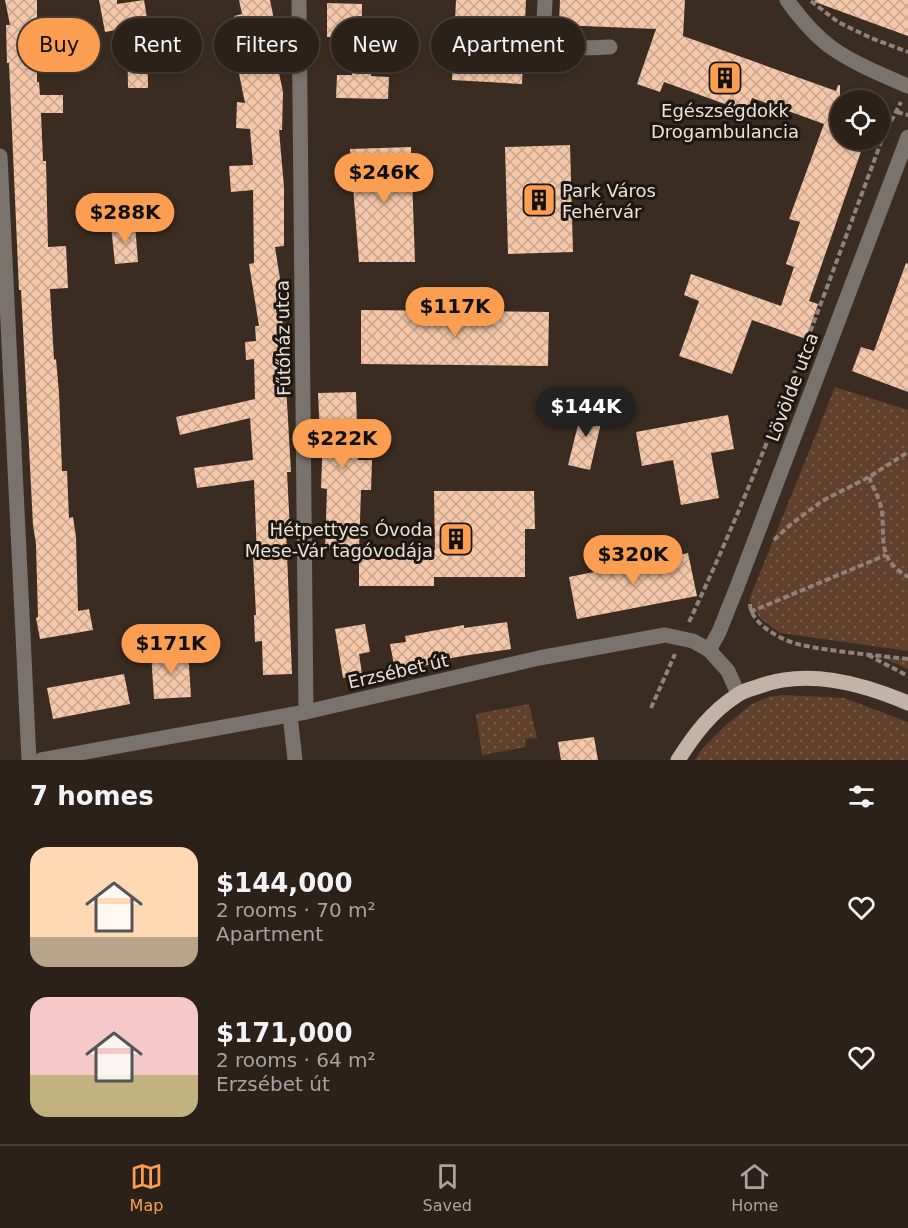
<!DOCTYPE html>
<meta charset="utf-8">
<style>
body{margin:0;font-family:"DejaVu Sans",sans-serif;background:#382e26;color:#f1f3f6;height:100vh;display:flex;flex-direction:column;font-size:22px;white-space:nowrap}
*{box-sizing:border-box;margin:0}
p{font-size:20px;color:#a6a3a2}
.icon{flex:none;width:33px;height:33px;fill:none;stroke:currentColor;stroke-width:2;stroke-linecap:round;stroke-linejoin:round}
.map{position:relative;height:760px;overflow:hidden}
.panel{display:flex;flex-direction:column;background:#2c2119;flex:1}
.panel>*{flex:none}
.hud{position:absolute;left:18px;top:18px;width:600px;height:54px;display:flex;gap:12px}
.buttons{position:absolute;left:830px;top:90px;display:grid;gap:12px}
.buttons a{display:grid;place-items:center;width:60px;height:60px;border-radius:50%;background:#2c2119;box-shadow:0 3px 9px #0003,0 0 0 2px #483e38;font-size:30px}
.price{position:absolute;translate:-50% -51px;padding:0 14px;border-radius:21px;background:#fc9e52;color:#111;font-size:20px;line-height:39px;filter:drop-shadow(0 2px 3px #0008)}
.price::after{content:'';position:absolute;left:50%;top:36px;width:18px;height:14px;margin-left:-9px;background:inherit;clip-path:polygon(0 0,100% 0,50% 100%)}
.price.current{background:#222;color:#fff}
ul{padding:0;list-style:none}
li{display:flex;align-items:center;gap:18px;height:150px;padding:0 30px}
li span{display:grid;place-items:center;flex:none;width:168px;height:120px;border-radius:18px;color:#555}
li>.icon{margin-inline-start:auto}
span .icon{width:72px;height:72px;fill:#fffc;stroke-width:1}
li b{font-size:26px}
h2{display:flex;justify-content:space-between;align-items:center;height:72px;padding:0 30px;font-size:26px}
.chip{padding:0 21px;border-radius:27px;background:#2c2119;box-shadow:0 3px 9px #0003,0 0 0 2px #483e38;font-size:21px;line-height:54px}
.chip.current{background:#fc9e52;color:#111}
.tabs{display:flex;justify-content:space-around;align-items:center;height:84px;border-top:2px solid #483e38;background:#2c2119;font-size:16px;color:#a6a3a2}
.tabs a{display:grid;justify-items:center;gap:3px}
.tabs .current{color:#fc9e52}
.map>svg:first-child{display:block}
.park{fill:url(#park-dots)}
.building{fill:url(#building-cross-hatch)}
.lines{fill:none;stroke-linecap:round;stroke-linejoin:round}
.path{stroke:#8f8379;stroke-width:4;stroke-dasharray:6 3;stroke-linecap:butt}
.minor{stroke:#7a726c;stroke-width:15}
.major{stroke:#c3b3a7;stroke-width:15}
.labels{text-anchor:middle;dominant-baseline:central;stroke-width:6;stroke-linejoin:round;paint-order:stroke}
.poi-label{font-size:18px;fill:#ebe1d9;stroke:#1d1611}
.street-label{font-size:18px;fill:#ebe1d9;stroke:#1d1611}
</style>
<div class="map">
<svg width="908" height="760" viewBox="0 0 908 760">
<defs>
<pattern id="park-dots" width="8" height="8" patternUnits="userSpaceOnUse" patternTransform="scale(1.5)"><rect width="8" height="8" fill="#5f402a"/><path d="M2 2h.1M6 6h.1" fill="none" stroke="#765b48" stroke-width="1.8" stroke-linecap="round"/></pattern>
<pattern id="building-cross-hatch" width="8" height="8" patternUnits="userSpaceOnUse" patternTransform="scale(1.5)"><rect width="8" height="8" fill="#f4c7a8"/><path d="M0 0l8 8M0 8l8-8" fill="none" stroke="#c8a68e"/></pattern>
</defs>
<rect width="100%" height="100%" fill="#3b2c21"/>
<g class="park">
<path d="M835,387L908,410V651L780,633L760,618L749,600Z"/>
<path d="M879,656L908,659V669Z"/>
<path d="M783,695L844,698L908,722V760H695L702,749L726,725L752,704L768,697Z"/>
<path d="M529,704L537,738L525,739L526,747L482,755L476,714Z"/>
</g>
<g class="building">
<path d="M5,0H37V82H39L40,95H63V113H41L43,161H46L48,247L66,246L68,288L50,289L54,360L56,359L59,393L62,471H67L69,518L73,517L76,537L78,611L89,609L93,630L40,639L36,618L38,617L36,544L33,525L21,290H19L9,63H7L6,25H10Z"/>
<path d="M99,0H117V4L144,0L147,18L148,88H128L127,28L105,32Z"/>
<path d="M239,0H270L277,34L271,35L283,92L282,130H279L284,187V246L275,247L283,298H281L291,472H287L290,530H286L292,674L263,675L262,641L255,642L254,615H256L253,557H257L254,480L197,488L194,468L253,460L250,418L180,435L176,417L255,399L254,359L246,360L245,342L256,341L255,326H259L249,264L254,263L253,190L231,192L229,166L253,165L250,129L236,128L237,102L245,103L234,49L241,47L234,16L242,14Z"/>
<path d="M456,0H526L522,84L452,80Z"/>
<path d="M560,0H685L683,36L836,91L838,85H840V140H865L809,301L818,304L806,339L752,320L732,374L679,356L699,301L684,295L691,274L781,306L794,267L786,264L800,222L789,219L824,124L752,98L747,112L664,82L660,92L637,84L656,29L559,25Z"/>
<path d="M815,0H908V36L815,2Z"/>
<path d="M327,3L362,4V37H327Z"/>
<path d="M352,65L371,66V76L389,77L388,99L336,98L337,75H352Z"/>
<path d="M570,145L573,252L508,254L505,147Z"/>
<path d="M411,147L415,262H359L350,149Z"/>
<path d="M135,224L138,262L115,264L111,226Z"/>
<path d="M906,263L908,264V392L852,371L861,347L874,351Z"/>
<path d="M361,310L549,312L548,366L361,364Z"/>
<path d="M356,392L358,460H372L371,490H361L359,550L325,549L327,489L321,488L323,434H320L318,393Z"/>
<path d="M583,405L604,410L590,470L568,465Z"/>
<path d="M728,415L734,449L711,453L719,498L681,505L673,460L642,466L636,432Z"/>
<path d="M434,491H534L535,529H525V577H434V586H359V559H428V550H435Z"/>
<path d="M688,553L697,596L577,619L569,577Z"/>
<path d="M507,622L511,649L469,655L434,661L435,664L395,670L390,644L406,642L405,636L464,625V628Z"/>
<path d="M365,624L370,652L359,654L362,674L343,678L335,629Z"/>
<path d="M188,650L191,697L154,699L151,653Z"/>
<path d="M124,674L130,704L53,719L47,688Z"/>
<path d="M594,737L598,760H561L558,742Z"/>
</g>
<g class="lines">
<g class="path">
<path d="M811,1L838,22L871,38L908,52"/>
<path d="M897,112L908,115"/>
<path d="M869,477C873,488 881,501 882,512C885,543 877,558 908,577"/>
<path d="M774,540L790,525L822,501L869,477L908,452"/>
<path d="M750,604C751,625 783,641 801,645C836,652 873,655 908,659"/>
<path d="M750,612L886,555"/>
<path d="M689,622C763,465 822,300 883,137L901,102"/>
<path d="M868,655L908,676"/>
<path d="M651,708L675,654"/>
</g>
<g class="minor">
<path d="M299,0L306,712"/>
<path d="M545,0C545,9 543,21 545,29C550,54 591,47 610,47"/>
<path d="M787,0C800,18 814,35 832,48C855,64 882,75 908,86"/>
<path d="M0,156L29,760"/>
<path d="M709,650L719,632L737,587L908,137"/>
<path d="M290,715L295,760"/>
<path d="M41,760L306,712L539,658L665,635L693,641L709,650L728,671L738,694"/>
</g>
<path class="major" d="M678,760C694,735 711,712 736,696C742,691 750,689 757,687C806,668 861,683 908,703"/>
</g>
<defs>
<symbol id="building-square" viewBox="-11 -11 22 22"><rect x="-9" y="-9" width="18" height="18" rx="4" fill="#fc9e52" stroke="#1d1611"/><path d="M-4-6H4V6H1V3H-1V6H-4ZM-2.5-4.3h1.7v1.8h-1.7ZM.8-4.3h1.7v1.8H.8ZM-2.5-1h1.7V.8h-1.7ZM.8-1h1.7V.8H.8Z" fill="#111"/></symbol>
</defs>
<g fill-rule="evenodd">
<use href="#building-square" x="706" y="59" width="38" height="38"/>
<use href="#building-square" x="520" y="181" width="38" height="38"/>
<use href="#building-square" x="437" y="520" width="38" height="38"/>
</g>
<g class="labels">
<g class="poi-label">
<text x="725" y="110">Egészségdokk<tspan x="725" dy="21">Drogambulancia</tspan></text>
<text x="562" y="190" text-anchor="start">Park Város<tspan x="562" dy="21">Fehérvár</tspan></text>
<text x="433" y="529" text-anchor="end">Hétpettyes Óvoda<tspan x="433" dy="21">Mese-Vár tagóvodája</tspan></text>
</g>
<g class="street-label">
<text transform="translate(283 338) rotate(-91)">Fűtőház utca</text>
<text transform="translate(792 387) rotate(-69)">Lövölde utca</text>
<text transform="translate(398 671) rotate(-13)">Erzsébet út</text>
</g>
</g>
</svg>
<div class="buttons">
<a><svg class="icon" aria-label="locate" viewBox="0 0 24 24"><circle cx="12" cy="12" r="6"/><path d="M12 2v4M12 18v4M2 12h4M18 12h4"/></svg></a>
</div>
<b class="price" style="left:384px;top:204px">$246K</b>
<b class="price" style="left:125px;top:244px">$288K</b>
<b class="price" style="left:455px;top:338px">$117K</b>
<b class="price current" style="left:586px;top:438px">$144K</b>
<b class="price" style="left:342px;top:470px">$222K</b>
<b class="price" style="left:633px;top:586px">$320K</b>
<b class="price" style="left:171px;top:675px">$171K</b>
<div class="hud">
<a class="chip current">Buy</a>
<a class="chip">Rent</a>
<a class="chip">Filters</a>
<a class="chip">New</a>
<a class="chip">Apartment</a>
</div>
</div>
<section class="panel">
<h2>7 homes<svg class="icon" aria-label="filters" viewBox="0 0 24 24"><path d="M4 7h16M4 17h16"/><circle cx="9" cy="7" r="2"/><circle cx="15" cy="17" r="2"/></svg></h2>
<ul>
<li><span style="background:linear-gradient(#ffd9b3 75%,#b9a48a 0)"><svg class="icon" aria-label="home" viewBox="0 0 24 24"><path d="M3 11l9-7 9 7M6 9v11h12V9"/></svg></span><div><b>$144,000</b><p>2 rooms · 70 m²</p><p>Apartment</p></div><svg class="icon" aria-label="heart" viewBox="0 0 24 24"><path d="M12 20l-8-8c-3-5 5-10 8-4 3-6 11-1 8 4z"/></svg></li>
<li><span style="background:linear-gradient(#f6c9c9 65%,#c2b280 0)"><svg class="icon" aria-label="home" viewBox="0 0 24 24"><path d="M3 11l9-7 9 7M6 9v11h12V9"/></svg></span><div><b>$171,000</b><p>2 rooms · 64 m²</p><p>Erzsébet út</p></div><svg class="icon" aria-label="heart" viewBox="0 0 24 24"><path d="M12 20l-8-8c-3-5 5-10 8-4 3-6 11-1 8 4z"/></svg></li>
</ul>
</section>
<nav class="tabs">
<a class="current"><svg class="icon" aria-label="map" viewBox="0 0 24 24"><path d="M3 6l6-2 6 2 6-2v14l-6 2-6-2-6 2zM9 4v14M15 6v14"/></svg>Map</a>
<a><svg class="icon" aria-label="saved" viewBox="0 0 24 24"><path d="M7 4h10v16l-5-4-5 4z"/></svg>Saved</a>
<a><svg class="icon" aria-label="home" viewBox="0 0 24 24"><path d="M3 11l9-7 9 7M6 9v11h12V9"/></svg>Home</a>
</nav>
